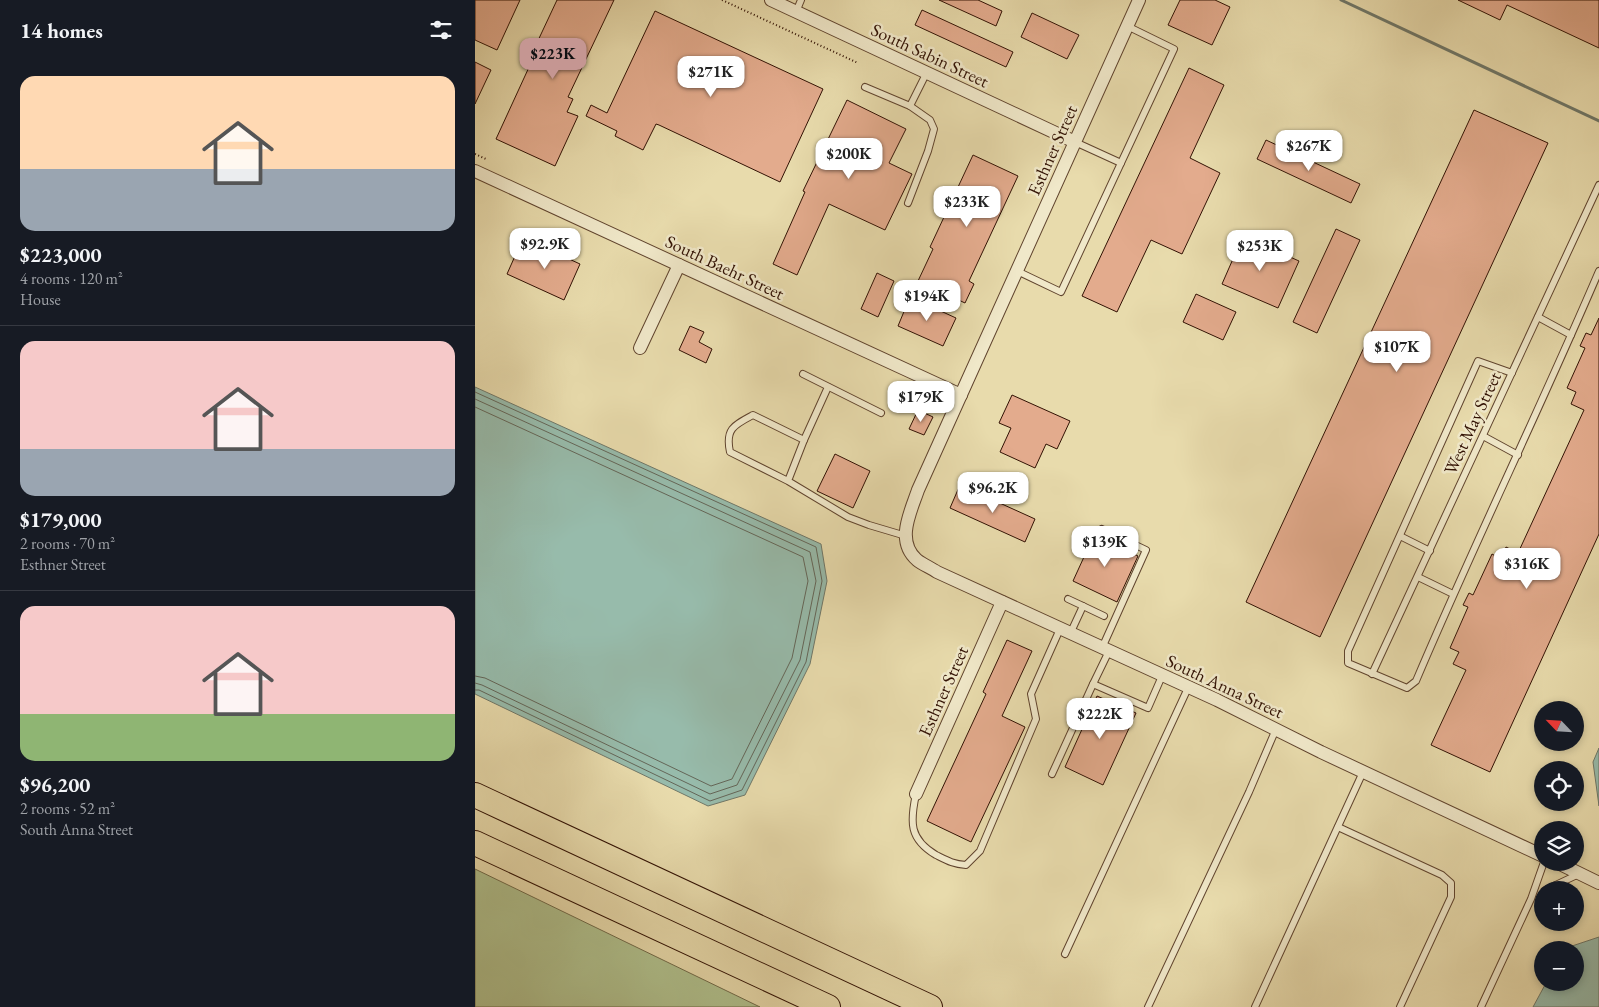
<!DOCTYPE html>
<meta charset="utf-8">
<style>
body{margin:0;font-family:"EB Garamond",serif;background:#242831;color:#f1f3f6;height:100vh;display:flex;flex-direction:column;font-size:19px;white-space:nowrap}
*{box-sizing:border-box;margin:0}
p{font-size:16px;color:#9ea1a6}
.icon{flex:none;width:28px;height:28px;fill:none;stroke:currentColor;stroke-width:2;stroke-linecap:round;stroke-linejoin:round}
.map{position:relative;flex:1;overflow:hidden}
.sheet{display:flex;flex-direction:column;background:#171b24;width:475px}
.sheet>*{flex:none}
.needle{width:32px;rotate:295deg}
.buttons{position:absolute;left:1059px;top:701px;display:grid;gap:10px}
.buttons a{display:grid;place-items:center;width:50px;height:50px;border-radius:50%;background:#171b24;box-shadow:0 2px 8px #0003;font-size:25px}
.price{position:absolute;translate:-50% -42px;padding:0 11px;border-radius:10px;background:#fff;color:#222;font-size:16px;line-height:32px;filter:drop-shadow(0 1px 2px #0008)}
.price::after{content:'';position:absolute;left:50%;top:30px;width:15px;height:11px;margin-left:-8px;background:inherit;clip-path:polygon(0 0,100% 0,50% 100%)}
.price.current{background:#c59692;color:#111}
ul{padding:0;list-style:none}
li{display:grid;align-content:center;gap:10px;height:265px;padding:0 20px}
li+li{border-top:1px solid #363941}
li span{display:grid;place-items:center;height:155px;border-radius:15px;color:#555}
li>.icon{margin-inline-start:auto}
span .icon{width:90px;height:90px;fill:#fffc;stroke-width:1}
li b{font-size:21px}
h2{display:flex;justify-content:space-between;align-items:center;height:60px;padding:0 20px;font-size:21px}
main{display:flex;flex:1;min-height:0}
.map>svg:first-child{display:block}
.green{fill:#b0c18e;stroke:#716a49}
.water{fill:#97bbab;stroke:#6f7768}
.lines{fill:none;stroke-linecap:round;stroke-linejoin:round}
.shore{stroke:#646658;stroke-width:1}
.stream{stroke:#6f7768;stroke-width:3}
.building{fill:#e3ab8d;stroke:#321204}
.lane-casing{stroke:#60442e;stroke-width:8}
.street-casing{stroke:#60442e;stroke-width:14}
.highway-casing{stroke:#321204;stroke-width:26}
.path{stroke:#321204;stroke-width:2;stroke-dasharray:1 2.5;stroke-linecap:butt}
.lane{stroke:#f0e8c9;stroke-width:6}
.street{stroke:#f0e8c9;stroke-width:12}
.highway{stroke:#e8dbac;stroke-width:24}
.labels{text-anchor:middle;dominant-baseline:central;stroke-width:5;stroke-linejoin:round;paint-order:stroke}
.street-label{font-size:18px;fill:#321204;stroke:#f0e8c9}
</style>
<main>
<section class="sheet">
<h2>14 homes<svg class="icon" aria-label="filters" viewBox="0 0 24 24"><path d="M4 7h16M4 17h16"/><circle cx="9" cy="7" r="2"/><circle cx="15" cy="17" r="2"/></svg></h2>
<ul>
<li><span style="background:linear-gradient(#ffd9b3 60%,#9aa5b1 0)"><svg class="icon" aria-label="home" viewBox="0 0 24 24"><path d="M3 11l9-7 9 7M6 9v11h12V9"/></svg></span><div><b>$223,000</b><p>4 rooms · 120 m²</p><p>House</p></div></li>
<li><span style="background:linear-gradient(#f6c9c9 70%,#9aa5b1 0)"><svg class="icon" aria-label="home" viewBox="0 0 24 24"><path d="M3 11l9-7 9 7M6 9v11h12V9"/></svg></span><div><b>$179,000</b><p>2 rooms · 70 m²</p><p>Esthner Street</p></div></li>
<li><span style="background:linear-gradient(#f6c9c9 70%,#8fb573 0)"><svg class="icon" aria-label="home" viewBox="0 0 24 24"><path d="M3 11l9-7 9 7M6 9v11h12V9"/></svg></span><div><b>$96,200</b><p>2 rooms · 52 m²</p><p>South Anna Street</p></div></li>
</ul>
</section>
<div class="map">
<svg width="1124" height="1007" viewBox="0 0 1124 1007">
<rect width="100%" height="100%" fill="#e8dbac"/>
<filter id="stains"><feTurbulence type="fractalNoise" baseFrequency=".004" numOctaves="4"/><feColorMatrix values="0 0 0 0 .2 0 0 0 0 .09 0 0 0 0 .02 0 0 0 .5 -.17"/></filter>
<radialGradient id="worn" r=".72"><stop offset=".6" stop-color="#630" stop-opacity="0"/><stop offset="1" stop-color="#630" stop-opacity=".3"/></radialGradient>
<path class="green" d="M0,869L285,1007H0Z"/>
<g class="water">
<path d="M0,387L346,544L352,581L335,664L270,795L233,806L0,694Z"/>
<path d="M1124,748V806L1118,762Z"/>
<path d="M1124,937V1007H1058L1071,983L1100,982V950H1094L1097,946Z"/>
</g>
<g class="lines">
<g class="shore">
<path d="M0,392L341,547L347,581L331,662L267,790L235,801L4,690H0"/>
<path d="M0,399L335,552L341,581L325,660L262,785L235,794L7,685L0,683"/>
<path d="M0,407L328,557L333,581L317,658L257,779L236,786L10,678L0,676"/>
</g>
<path class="stream" d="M866,0L1124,121"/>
</g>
<g class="building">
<path d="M0,0H45L22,50L0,40Z"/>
<path d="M82,0H139L93,97L98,99L92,112L103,116L80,166L21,139L55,65L52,64Z"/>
<path d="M464,0H503L527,11L521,26Z"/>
<path d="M705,0H740L755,7L737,45L693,25Z"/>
<path d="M983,0H1124V48L1032,5L1025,20Z"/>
<path d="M447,10L538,52L531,67L440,25Z"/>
<path d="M180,11L348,89L305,182L184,125L181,124L168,150L140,136L142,131L111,116L116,105L132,113Z"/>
<path d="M557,13L604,35L592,59L546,37Z"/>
<path d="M0,62L16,70L0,104Z"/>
<path d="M714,68L749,85L715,158L745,173L707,254L676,240L642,312L607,296Z"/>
<path d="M372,100L431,129L414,163L437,174L410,230L354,204L322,275L298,264L330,192L328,191Z"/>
<path d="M999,110L1073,143L845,637L771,602Z"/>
<path d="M791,140L885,184L876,203L782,159Z"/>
<path d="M498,155L543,176L494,281L499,284L490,303L443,281L458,249L455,247Z"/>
<path d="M861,229L885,240L842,333L818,322Z"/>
<path d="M768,236L824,261L803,308L747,284Z"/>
<path d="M55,241L105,264L89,300L32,274L40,256L46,259Z"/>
<path d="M402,273L419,281L403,317L386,309Z"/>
<path d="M721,294L761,312L748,340L708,322Z"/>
<path d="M435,297L481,318L468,346L423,326Z"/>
<path d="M1124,318V534L1015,772L956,745L991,670L978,664L984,652L975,648L993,607L988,605L994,593L998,595L1017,554L1026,559L1031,547L1043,553L1109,410L1096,404L1101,392L1092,388L1110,348L1105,346L1111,333L1116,335Z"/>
<path d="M215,326L229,332L224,342L237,349L231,363L204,350Z"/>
<path d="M537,395L595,421L582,449L571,444L560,468L525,452L536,428L524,423Z"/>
<path d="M443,410L458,417L449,435L434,429Z"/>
<path d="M360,454L395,471L378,508L342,491Z"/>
<path d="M485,485L560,519L550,542L475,508Z"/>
<path d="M619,535L663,556L642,602L598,581Z"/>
<path d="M532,640L557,651L527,716L550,727L496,842L452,821L511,694L508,692Z"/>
<path d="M622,696L661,713L628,785L590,767Z"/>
</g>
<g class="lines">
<defs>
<g id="lane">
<path d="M321,12L326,0"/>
<path d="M390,87L435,106L452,72"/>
<path d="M600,142L646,163"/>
<path d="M433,203L453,151L459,129L455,120L435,106"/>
<path d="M542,271L586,292L699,49L652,26"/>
<path d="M1063,317L1096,335"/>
<path d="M1037,373L1003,361L873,651V663L932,688L941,681C999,544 1065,409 1124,271"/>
<path d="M328,374L406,413"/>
<path d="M1008,436L1043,455"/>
<path d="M329,440L353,387"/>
<path d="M313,481L329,440L278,415C259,425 250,429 255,452L313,481L373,517L394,525L431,536"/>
<path d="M925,536L955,551"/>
<path d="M943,577L978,594"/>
<path d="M593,599L608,606L595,634"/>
<path d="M608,606L629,616"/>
<path d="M627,648L671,550L627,529"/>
<path d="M634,651L618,684L673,708L687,676"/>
<path d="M897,674L1124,185"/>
<path d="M577,774L618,684"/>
<path d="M441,794C435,822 434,839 461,855C473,861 478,864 491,865L505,851L561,719L556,694L585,629"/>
<path d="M863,827L967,875L976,883V897L925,1007"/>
<path d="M1070,890L1104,874"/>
<path d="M590,954L713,688"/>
<path d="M673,1007L774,792L801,729"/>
<path d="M780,1007L888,772"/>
<path d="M1006,1007L1056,899L1069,862"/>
</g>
<g id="street">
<path d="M296,0L600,142"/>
<path d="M664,0L443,490C436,511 420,541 442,560C447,564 456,568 462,572L742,700L846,752L1068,856"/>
<path d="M0,171L486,395"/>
<path d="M165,348L204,265"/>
<path d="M441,794L527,602"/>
<path d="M1081,862L1124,883"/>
</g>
<g id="highway">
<path d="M0,795L455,1007"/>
<path d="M0,843L353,1007"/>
</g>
</defs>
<use href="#lane" class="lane-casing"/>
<use href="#street" class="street-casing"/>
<use href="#highway" class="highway-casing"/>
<g class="path">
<path d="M247,0L383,63"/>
<path d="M0,154L11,159"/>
</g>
<use href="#lane" class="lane"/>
<use href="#street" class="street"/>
<use href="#highway" class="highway"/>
</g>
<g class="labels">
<g class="street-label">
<text transform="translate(455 55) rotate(25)">South Sabin Street</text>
<text transform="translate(577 150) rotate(-66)">Esthner Street</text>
<text transform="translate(250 267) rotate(25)">South Baehr Street</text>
<text transform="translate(997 423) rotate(-65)">West May Street</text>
<text transform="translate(750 686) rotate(25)">South Anna Street</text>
<text transform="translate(468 691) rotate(-66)">Esthner Street</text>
</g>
</g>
<rect width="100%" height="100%" filter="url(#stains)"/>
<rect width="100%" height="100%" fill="url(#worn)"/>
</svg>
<div class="buttons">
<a><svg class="needle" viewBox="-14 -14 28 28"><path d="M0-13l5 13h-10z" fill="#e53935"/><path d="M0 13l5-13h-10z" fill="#9ea1a6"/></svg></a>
<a><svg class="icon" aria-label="locate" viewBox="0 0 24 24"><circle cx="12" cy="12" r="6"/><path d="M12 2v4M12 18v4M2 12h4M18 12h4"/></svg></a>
<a><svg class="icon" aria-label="layers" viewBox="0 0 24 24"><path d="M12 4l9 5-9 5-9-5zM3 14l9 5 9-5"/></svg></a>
<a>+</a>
<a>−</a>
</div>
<b class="price current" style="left:78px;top:80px">$223K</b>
<b class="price" style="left:236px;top:98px">$271K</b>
<b class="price" style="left:834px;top:172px">$267K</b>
<b class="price" style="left:374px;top:180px">$200K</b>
<b class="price" style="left:492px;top:228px">$233K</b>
<b class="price" style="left:70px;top:270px">$92.9K</b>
<b class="price" style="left:785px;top:272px">$253K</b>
<b class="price" style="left:452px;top:322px">$194K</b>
<b class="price" style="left:922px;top:373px">$107K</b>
<b class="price" style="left:446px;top:423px">$179K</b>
<b class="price" style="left:518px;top:514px">$96.2K</b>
<b class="price" style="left:630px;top:568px">$139K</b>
<b class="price" style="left:1052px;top:590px">$316K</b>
<b class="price" style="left:625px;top:740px">$222K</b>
</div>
</main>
